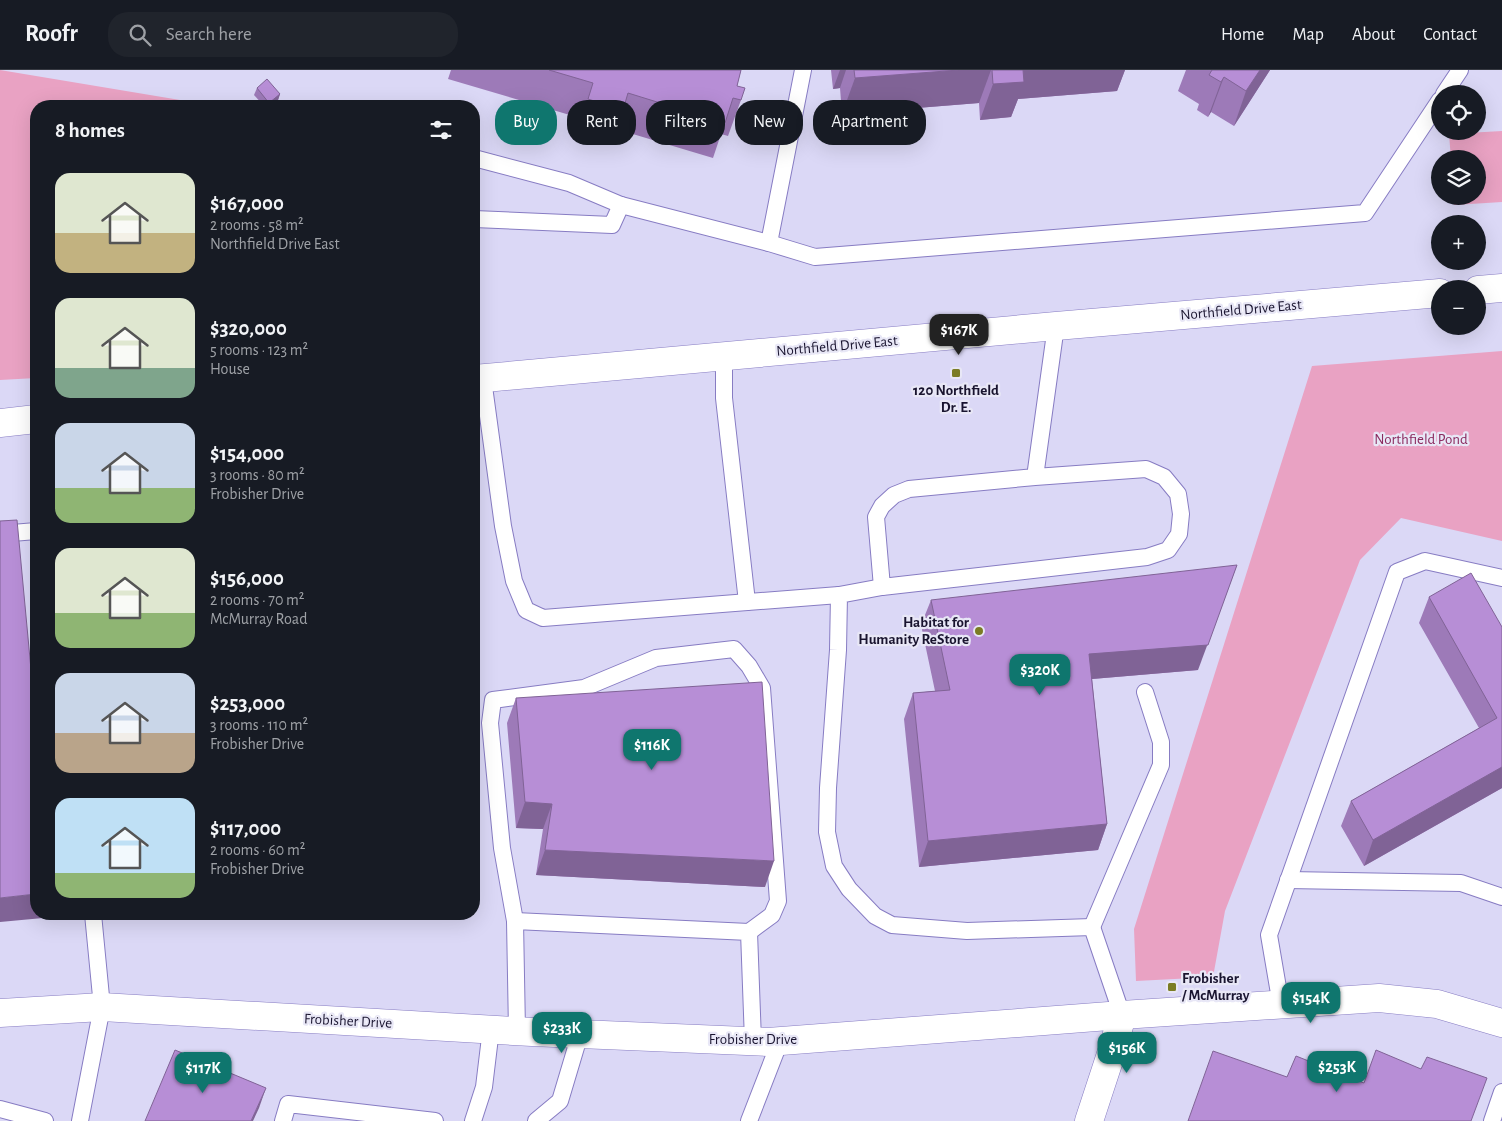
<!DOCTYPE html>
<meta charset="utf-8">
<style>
body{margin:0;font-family:"Alegreya Sans",sans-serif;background:#20242c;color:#f1f3f6;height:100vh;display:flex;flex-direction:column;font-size:19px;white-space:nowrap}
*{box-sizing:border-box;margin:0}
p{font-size:16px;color:#9ea1a6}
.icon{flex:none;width:28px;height:28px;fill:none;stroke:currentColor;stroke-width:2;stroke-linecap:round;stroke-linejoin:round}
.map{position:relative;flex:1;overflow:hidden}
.drawer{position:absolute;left:30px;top:30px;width:450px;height:820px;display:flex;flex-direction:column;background:#171b24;border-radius:20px;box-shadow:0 5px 20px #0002}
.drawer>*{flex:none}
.hud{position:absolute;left:495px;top:30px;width:475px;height:45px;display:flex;gap:10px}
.controls{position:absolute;left:1431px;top:15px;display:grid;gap:10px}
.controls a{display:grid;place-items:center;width:55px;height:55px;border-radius:50%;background:#171b24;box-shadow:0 5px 20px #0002;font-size:25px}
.price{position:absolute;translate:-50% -42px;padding:0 11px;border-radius:10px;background:#0f766e;color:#fff;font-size:16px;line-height:32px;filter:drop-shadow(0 1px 2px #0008)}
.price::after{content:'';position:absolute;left:50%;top:30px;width:15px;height:11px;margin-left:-8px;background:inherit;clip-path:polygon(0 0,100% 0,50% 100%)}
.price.on{background:#222;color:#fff}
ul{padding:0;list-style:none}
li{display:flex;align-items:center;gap:15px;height:125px;padding:0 25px}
li span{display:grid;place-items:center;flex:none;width:140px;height:100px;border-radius:15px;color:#555}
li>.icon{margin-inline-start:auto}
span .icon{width:60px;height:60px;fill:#fffc;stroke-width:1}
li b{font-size:21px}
h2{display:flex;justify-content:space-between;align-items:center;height:60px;padding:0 25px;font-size:21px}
.pill{padding:0 18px;border-radius:20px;background:#171b24;box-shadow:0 5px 20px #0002;font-size:18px;line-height:45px}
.pill.on{background:#0f766e;color:#fff}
header{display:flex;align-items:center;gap:30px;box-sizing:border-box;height:70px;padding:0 25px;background:#171b24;border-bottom:1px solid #363941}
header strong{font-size:24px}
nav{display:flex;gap:28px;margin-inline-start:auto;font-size:18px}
.search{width:350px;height:45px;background:#20242c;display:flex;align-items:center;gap:12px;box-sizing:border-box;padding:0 18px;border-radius:20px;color:#9ea1a6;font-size:19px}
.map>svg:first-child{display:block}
.green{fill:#e9a2c3}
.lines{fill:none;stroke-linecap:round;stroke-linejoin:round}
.service-casing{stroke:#877cc3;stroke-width:18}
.minor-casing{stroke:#877cc3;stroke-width:29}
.secondary-casing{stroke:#877cc3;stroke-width:29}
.service{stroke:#fff;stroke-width:16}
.minor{stroke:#fff;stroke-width:28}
.secondary{stroke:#fff;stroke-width:28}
.wall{fill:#9d7ab8}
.shaded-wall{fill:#806396}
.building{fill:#b78ed6;stroke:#806396}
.poi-dot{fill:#7b7c24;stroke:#e8e7f6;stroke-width:2}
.labels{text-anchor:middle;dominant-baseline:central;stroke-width:4.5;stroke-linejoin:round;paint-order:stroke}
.street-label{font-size:15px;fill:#19142f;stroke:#e8e7f6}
.poi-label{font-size:15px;font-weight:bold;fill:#19142f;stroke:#e8e7f6}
.park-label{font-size:15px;fill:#8b2b60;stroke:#e8e7f6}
</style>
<header>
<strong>Roofr</strong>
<div class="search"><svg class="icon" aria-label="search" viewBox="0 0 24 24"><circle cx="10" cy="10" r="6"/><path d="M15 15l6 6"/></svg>Search here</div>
<nav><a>Home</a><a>Map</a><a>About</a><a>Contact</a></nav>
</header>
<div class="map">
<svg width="1502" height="1051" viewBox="0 0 1502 1051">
<rect width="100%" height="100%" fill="#dbd8f6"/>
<g class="green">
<path d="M0,0L216,36H36V308L0,310Z"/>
<path d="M1502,61V132L1454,135L1453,126H1478V89H1451L1449,64Z"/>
<path d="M1502,281V471L1401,448L1360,490L1225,841L1213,907L1136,911L1134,859L1312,296Z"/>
</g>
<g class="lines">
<defs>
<g id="service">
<path d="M1444,24L1460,0"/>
<path d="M474,88L569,113L621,135L769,173L815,187L1365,143L1440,30"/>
<path d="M474,149L612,155L621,135"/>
<path d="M769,173L803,0"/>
<path d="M724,286V328L747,532"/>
<path d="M483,309L503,456L514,511L526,540L543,548L839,525"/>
<path d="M1035,407L1146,399L1164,407L1178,424L1181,444L1179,464L1168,480L1147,487L882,517L876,447L882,436L894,425L909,419L1035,407L1056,256"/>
<path d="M0,464L36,461"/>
<path d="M882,517L839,525L838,580L828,718L827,762L834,796L849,819L875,846L892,855L967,861L1092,857L1122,945"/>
<path d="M1288,810L1461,813L1502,827"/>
<path d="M515,851L502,778L490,653L493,630L584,618L656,588L734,579L749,596L762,618L778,831L772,845L749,862"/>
<path d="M1092,857L1161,695V672L1145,622"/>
<path d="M1281,935L1269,865L1397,502L1425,491L1502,508"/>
<path d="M517,961L515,851L749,862L753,971"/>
<path d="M0,1039L45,1051"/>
<path d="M80,1051L102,937L93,844"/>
<path d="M283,1051L288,1034L435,1051"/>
<path d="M473,1051L484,1017L491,959"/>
<path d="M536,1051L560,1031L580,964"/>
<path d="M749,1051L780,971"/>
<path d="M1492,1051L1502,1022"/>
</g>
<g id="minor">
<path d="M0,943L102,937L532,962L768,972L1122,945L1379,928L1437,934L1502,953"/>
<path d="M1089,1051L1114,975L1122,945"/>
</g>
<g id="secondary">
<path d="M1478,220L1502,218"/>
<path d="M474,309L1056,256L1440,223"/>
<path d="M0,353L36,349"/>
</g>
</defs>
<use href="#service" class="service-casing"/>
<use href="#minor" class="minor-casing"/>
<use href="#secondary" class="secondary-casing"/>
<use href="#service" class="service"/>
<use href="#minor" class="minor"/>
<use href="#secondary" class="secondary"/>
</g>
<g class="wall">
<path d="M451,0H741L737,16L741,30L728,66L721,64L713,88L616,59L610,75L575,64L580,48L448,9Z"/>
<path d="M831,0H1125L1117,21L1018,29L1011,47L980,50L979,33L842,44L840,18L833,19Z"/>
<path d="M1186,0H1270L1234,56L1211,42L1208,47L1197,40L1199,34L1178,21Z"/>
<path d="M257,18L280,24L278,30L271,36H264L254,25Z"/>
<path d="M1429,527L1502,557V718L1364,796L1341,756L1351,731L1479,658L1419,553Z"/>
<path d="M931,530L1198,600L1092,609L1107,754L1098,780L919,797L904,649L913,623L935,621L921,555Z"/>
<path d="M516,628L765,817L536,805L543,759L516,758L507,653Z"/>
</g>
<g class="shaded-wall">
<path d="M840,0H846L840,18L833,19Z"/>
<path d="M959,0H991L979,33L842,44L855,8Z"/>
<path d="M1021,0H1125L1117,21L1018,29L1011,47L980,50L993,14Z"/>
<path d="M1260,0H1270L1234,56L1246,21Z"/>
<path d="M1224,7L1211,42L1208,47L1221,12Z"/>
<path d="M280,24L278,30L271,36H268L269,33Z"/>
<path d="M1237,495L1198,600L1080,610L1089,584Z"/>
<path d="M1502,697V718L1364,796L1373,770Z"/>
<path d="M525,732L552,734L543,759L516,758Z"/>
<path d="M1107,754L1098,780L919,797L928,771Z"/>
<path d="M545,780L774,791L765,817L536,805Z"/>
<path d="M36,824V844H44L43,848L0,852V828Z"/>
<path d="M266,1018L259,1038L253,1051H251Z"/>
</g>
<g class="building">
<path d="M549,0H741L737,16L745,18L741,30L733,28L725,53L628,23L623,40L588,29L593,13Z"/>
<path d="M854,0H959L855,8Z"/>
<path d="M992,0H1023L1024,12L993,14Z"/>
<path d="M1212,0H1260L1246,21L1224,7L1221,12L1209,5Z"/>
<path d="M267,9L280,24L269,33L257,18Z"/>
<path d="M17,450L36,653V824L0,828V451Z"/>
<path d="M1237,495L1208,575L1089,584L1107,754L928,771L913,623L950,620L931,530Z"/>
<path d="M1471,503L1502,557V697L1373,770L1351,731L1497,648L1429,527Z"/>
<path d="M762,612L774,791L545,780L552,734L525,732L516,628Z"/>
<path d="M175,980L266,1018L251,1051H145Z"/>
<path d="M1376,980L1421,999L1427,987L1487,1008L1471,1051H1188L1213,981L1287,1007L1296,986L1364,1013Z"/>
</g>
<g class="poi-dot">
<rect x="951" y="298" width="10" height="10" rx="2.5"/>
<circle cx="979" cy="561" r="5"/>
<rect x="1167" y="912" width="10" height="10" rx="2.5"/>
</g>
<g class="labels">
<g class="street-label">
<text transform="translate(1241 240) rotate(-5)">Northfield Drive East</text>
<text transform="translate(837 276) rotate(-5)">Northfield Drive East</text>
<text transform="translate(348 951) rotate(3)">Frobisher Drive</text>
<text x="753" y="969">Frobisher Drive</text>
</g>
<g class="poi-label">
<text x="956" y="320">120 Northfield<tspan x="956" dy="17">Dr. E.</tspan></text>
<text x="969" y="552" text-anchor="end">Habitat for<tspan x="969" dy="17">Humanity ReStore</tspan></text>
<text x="1182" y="908" text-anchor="start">Frobisher<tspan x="1182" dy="17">/ McMurray</tspan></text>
</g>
<g class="park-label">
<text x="1421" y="369">Northfield Pond</text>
</g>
</g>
</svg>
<div class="controls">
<a><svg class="icon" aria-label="locate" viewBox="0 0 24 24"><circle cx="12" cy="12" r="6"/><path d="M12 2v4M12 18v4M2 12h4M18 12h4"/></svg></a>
<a><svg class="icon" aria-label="layers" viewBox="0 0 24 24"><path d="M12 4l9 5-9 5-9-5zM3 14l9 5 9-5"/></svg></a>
<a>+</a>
<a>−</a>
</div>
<b class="price on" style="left:959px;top:286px">$167K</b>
<b class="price" style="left:1040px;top:626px">$320K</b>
<b class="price" style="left:652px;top:701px">$116K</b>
<b class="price" style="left:1311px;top:954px">$154K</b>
<b class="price" style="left:562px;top:984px">$233K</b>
<b class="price" style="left:1127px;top:1004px">$156K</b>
<b class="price" style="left:1337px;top:1023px">$253K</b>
<b class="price" style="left:203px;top:1024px">$117K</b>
<div class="hud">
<a class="pill on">Buy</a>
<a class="pill">Rent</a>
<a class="pill">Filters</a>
<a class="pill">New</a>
<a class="pill">Apartment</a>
</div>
<section class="drawer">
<h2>8 homes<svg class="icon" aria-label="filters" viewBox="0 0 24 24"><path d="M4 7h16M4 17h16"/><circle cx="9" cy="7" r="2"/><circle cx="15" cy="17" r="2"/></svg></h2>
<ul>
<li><span style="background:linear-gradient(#dfe7d0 60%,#c2b280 0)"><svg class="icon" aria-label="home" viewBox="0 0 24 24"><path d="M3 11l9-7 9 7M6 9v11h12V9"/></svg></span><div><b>$167,000</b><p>2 rooms · 58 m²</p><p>Northfield Drive East</p></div></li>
<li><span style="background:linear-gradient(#dfe7d0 70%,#7fa58c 0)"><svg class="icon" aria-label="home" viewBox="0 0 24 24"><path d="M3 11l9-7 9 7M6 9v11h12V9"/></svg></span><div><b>$320,000</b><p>5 rooms · 123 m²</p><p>House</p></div></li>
<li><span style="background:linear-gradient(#c9d6e8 65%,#8fb573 0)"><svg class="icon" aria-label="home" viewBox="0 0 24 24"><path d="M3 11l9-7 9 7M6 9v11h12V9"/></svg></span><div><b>$154,000</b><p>3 rooms · 80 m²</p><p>Frobisher Drive</p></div></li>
<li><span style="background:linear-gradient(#dfe7d0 65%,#8fb573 0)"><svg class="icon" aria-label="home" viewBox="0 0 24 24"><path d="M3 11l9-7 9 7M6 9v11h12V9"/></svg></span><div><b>$156,000</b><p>2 rooms · 70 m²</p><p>McMurray Road</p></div></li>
<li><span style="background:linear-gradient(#c9d6e8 60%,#b9a48a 0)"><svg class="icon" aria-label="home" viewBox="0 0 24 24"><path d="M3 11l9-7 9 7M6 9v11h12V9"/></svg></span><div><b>$253,000</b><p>3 rooms · 110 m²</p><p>Frobisher Drive</p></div></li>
<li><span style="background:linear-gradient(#bfe0f5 75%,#8fb573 0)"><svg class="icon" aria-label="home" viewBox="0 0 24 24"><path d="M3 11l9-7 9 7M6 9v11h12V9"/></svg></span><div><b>$117,000</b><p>2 rooms · 60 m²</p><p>Frobisher Drive</p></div></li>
</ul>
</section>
</div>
